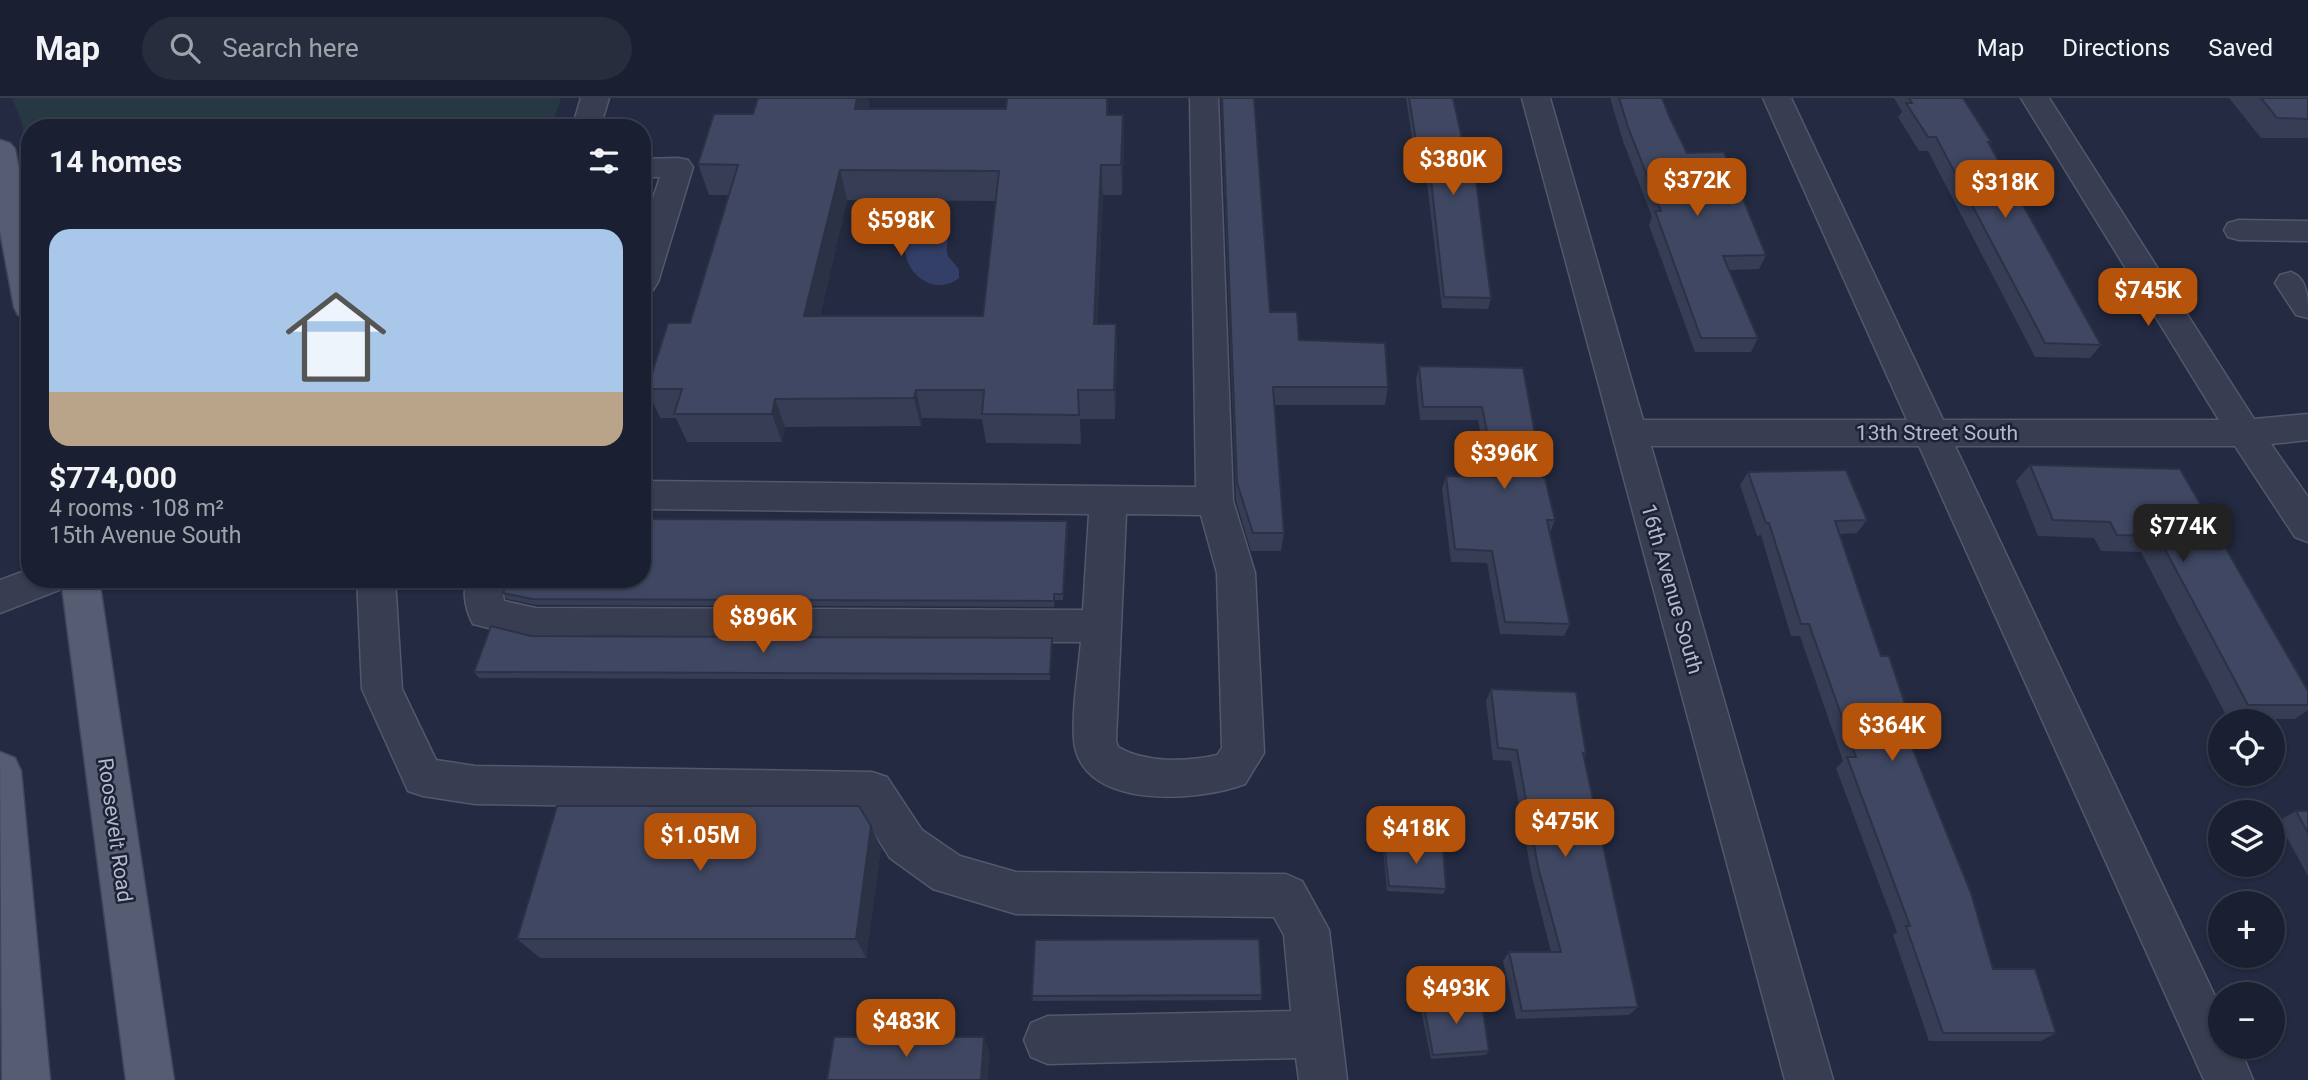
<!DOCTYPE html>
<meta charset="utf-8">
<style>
body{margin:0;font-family:Roboto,sans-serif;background:#272d3d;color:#f1f3f6;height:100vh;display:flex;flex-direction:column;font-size:26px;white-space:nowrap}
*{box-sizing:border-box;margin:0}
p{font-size:23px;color:#9fa3ab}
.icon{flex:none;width:38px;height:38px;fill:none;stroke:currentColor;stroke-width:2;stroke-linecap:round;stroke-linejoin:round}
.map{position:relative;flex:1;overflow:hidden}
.details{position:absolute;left:21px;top:21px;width:630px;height:469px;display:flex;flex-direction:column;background:#1a2031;border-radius:28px;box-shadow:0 2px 5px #0004,0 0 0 2px #383e4d}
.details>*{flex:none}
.buttons{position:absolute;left:2208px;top:611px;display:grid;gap:14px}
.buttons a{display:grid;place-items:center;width:77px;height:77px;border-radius:50%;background:#1a2031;box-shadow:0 2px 5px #0004,0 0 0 2px #383e4d;font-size:35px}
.price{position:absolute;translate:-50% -60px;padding:0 16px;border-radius:14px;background:#b45309;color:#fff;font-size:23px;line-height:46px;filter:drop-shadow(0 2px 4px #0008)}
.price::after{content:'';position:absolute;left:50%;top:42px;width:21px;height:16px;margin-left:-10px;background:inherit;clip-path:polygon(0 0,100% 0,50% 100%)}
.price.selected{background:#222;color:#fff}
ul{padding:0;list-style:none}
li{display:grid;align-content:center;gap:14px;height:371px;padding:0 28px}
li+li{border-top:2px solid #383e4d}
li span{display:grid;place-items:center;height:217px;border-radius:21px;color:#555}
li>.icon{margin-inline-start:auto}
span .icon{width:126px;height:126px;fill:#fffc;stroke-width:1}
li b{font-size:30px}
h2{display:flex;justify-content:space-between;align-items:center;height:84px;padding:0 28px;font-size:30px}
header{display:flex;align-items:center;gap:42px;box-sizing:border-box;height:98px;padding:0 35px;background:#1a2031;border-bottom:2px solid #383e4d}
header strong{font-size:33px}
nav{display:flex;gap:38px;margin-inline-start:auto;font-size:24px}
.search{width:490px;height:63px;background:#272d3d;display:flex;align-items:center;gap:18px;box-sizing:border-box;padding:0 24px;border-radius:38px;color:#9fa3ab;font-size:26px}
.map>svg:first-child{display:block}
.green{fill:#263942}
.water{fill:#343f67}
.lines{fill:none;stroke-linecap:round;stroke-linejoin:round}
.minor-casing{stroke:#53586b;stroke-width:3}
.major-casing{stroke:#41465a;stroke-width:3}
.minor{fill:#383d51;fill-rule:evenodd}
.major{fill:#565c71;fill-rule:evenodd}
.wall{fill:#363d54;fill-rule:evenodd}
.shaded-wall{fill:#2c3245}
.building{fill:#3f4762;stroke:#2c3245;stroke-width:2;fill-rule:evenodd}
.labels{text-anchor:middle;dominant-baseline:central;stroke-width:5;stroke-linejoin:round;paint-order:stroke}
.street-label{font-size:21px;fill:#b4b9cb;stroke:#1d2236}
</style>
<header>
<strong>Map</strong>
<div class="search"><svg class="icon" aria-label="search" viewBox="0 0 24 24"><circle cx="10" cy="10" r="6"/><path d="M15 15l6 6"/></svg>Search here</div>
<nav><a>Map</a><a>Directions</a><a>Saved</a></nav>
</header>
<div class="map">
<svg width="2308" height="982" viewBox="0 0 2308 982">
<rect width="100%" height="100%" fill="#232a41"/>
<path class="green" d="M12,0H561L551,30H30V63L21,22Z"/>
<path class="water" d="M933,131C957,138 943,143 948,158C950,162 957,167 959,172V180C933,200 902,174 905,145Z"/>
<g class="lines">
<defs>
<g id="minor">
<path d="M581,0H609L600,30H572Z"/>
<path d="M1190,0H1218L1233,403L1255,475L1264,655L1245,686C1198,704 1080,713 1074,642C1072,610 1078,576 1081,544L536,542L473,526C466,513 462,496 467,481H505L502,490L504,503L536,510L1083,512L1089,416L642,411V383L1196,389ZM1126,416L1201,417L1217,475L1222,650L1217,657C1187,664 1145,665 1118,649L1116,643Z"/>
<path d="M1522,0H1550L1643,322H1907L1763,0H1791L1943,322H2219L2021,0H2049L2254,321L2308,316V342L2271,346L2308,399V444L2295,439L2235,348H1955L2221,911V948H2239L2253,982H2204L1919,348H1651L1833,982H1785Z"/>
<path d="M678,60L688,62L693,69L658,184L653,192L642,195V134L660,79H642V61Z"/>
<path d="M2239,122L2308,123V143L2239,142L2228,139L2224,132L2228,125Z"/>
<path d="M2291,174C2308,181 2308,199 2308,220L2296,217L2275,185L2280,177Z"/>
<path d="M30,471V481H64L59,492L0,515V482Z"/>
<path d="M357,481H395L402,591L436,662L475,668L872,674L887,679L922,732L960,758L1016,774L1286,776L1302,783L1329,832L1347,982H1299L1296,960L1048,966L1031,959L1024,942L1031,925L1048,918L1291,913L1284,837L1274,819L1016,816L933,791L890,760L860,712L475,706L423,698L408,693L362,591Z"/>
</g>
<g id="major">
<path d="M0,42L10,45L15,51L30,127V220L18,217L14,209L0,133Z"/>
<path d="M61,481H99L174,982H126Z"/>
<path d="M0,654L15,660L21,673L50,982H2Z"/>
</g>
</defs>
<use href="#minor" class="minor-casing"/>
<use href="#major" class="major-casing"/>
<use href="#minor" class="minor"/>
<use href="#major" class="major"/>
</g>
<g class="wall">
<path d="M758,0H868L869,6L868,11L1123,17L1124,48L1122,97H1103L1097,226H1116L1117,255L1115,321H1080L1081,346L986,345L982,321L922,320L921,328L785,329L782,344H687L676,320H660L647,291L690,225L729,97H709L698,66L753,16ZM847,102L996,103L983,218H820Z"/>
<path d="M1221,0H1254L1270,214L1299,242L1388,289L1385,307H1274L1284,435L1281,453H1251L1236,403Z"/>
<path d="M1406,0H1453L1462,41L1479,75L1476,85L1491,200L1488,211L1442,210L1427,85H1419Z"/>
<path d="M1610,0H1662L1670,20L1687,55L1766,157L1759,171L1729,172L1758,240L1751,254H1695L1649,127L1652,119L1623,43Z"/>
<path d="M1894,0H1963L1991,44L1989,47L2101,247L2090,260L2035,259L1928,53H1919L1898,19L1902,14Z"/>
<path d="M2229,0H2308V40H2261Z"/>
<path d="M1419,268L1523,270L1543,380L1555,422L1550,435L1570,526L1564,538L1500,536L1487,465L1451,464L1442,391L1446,378L1489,379L1478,322H1420L1416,282Z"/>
<path d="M2030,367L2180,371L2308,593V612L2295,621H2228L2141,454L2101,453L2094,440L2038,438L2016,383Z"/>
<path d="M1748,374L1867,422L1857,435L1840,436L1881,558L1909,618L1902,625L1993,871L2056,935L2041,943H1929L1893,837L1897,834L1836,670L1843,663L1800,538H1791L1761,437L1757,438L1740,387Z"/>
<path d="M1067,423L1068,430L1063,502H1055L1054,509L536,507L507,501L503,495Z"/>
<path d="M531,538L1052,547L1050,582L479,580L474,574Z"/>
<path d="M1491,591L1586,656L1584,659L1638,909L1629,917L1516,921L1503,863L1509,854H1551L1532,779L1511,663L1493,662L1486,603Z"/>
<path d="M2296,713H2308V778L2278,723Z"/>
<path d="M1384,745L1446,791L1443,796L1387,793L1383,750Z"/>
<path d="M881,750L866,860H540L517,841Z"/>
<path d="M1262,897L1261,902L1033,903L1032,898Z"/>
<path d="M1423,903L1489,953L1486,957L1431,961L1420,907Z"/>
</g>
<g class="shaded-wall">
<path d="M857,0H868L869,6L861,42L855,11Z"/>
<path d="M1123,17L1124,48L1122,97L1121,67Z"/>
<path d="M1101,67L1103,97L1095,255L1094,226Z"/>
<path d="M840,72L847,102L813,247L804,218Z"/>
<path d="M1116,226L1117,255L1115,321L1114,292Z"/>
<path d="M916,292L922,320L921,328L914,300Z"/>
<path d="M775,301L785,329L782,344L772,316Z"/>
<path d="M1067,423L1068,430L1063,502V496Z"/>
<path d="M871,728L881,750L866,860L856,841Z"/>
<path d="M984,939L990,955L988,982H981Z"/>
</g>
<g class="building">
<path d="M758,0H857L855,11H1006L1007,0H1107V17H1123L1121,67H1101L1094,226H1116L1114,292H1078L1079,317L982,316L984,292H916L914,300L775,301L772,316H674L682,291H647L668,225H690L738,67L698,66L714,16H753ZM840,72L999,73L983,218H804Z"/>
<path d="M1222,0H1254L1270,214H1297L1299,242L1385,245L1388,289H1273L1284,435H1253L1237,385Z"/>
<path d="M1409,0H1453L1462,41H1471L1479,75H1475L1491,200L1444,199L1430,73H1421Z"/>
<path d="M1619,0H1662L1670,20L1687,55L1724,54L1766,157L1723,158L1758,240H1701L1655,113H1661L1628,29Z"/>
<path d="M1909,0H1963L1991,44H1988L2101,247L2045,245L1936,39H1928L1906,5H1912Z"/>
<path d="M2261,0H2308V21L2277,20Z"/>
<path d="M1419,268L1523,270L1543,380H1545L1555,422H1547L1570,526L1505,524L1492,453L1455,451L1446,378L1496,379L1482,309H1423Z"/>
<path d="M2030,367L2180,371L2308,593V607H2248L2158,438L2117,437L2110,424L2053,422Z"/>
<path d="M1846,372L1867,422L1835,423L1881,558H1889L1909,618L1899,617L1971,795L1993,871H2035L2056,935H1943L1906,828H1910L1847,659H1856L1809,526H1801L1769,425H1766L1748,374Z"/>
<path d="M642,421L1067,423L1063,496H1054V503L532,501L503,495L508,481H642Z"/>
<path d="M491,528L531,538L1052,540L1050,576L474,574Z"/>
<path d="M1491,591L1576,594L1586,656L1583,655L1638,909L1522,913L1509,854H1561L1538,769L1517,652L1498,650Z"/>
<path d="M557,708H859L871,728L856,841H517Z"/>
<path d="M2296,713H2308V735Z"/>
<path d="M1384,745L1443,748L1446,791L1389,788Z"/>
<path d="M1259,841L1262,897L1032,898L1035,842Z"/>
<path d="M1481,899L1489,953L1433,957L1423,903Z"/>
<path d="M834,939H984L981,982H827Z"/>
</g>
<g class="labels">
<g class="street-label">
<text x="1937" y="335">13th Street South</text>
<text transform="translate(1672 491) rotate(74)">16th Avenue South</text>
<text transform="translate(115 732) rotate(82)">Roosevelt Road</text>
</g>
</g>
</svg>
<div class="buttons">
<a><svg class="icon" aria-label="locate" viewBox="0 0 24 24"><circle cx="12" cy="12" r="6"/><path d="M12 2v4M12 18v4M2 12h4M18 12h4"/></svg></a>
<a><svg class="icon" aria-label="layers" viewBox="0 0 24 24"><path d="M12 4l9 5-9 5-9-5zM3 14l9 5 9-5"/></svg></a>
<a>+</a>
<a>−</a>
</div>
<b class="price" style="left:1453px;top:99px">$380K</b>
<b class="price" style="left:1697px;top:120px">$372K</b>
<b class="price" style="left:2005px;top:122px">$318K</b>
<b class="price" style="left:901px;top:160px">$598K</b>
<b class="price" style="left:2148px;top:230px">$745K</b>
<b class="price" style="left:1504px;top:393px">$396K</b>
<b class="price selected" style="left:2183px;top:466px">$774K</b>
<b class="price" style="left:763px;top:557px">$896K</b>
<b class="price" style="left:1892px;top:665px">$364K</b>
<b class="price" style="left:1565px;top:761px">$475K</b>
<b class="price" style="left:1416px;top:768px">$418K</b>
<b class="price" style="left:700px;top:775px">$1.05M</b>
<b class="price" style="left:1456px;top:928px">$493K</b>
<b class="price" style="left:906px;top:961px">$483K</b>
<section class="details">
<h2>14 homes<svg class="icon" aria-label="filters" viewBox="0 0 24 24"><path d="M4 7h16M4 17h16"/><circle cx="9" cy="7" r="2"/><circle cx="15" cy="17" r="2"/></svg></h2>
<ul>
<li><span style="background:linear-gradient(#a9c7e8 75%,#b9a48a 0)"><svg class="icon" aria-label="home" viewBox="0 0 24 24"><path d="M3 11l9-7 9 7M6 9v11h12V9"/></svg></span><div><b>$774,000</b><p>4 rooms · 108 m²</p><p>15th Avenue South</p></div></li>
</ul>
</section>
</div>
